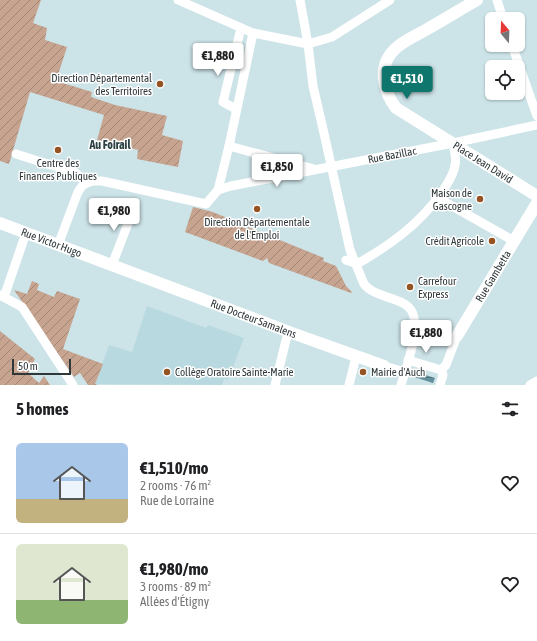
<!DOCTYPE html>
<meta charset="utf-8">
<style>
body{margin:0;font-family:"Asap Condensed",sans-serif;background:#f6f6f6;color:#202124;height:100vh;display:flex;flex-direction:column;font-size:15px;white-space:nowrap}
*{box-sizing:border-box;margin:0}
p{font-size:13px;color:#757577}
.icon{flex:none;width:22px;height:22px;fill:none;stroke:currentColor;stroke-width:2;stroke-linecap:round;stroke-linejoin:round}
.map{position:relative;height:385px;overflow:hidden}
.drawer{display:flex;flex-direction:column;background:#fff;flex:1}
.drawer>*{flex:none}
.needle{width:26px;rotate:341deg}
.buttons{position:absolute;left:485px;top:12px;display:grid;gap:8px}
.buttons a{display:grid;place-items:center;width:40px;height:40px;border-radius:6px;background:#fff;box-shadow:0 1px 3px #0004;font-size:20px}
.scale{position:absolute;left:12px;bottom:10px;width:59px;box-sizing:border-box;padding-left:4px;border:2px solid #2f3739;border-top:0;font-size:11px;line-height:14px;white-space:nowrap;color:#2f3739;-webkit-text-stroke:3px #fff;paint-order:stroke}
.price{position:absolute;translate:-50% -34px;padding:0 9px;border-radius:4px;background:#fff;color:#222;font-size:13px;line-height:26px;filter:drop-shadow(0 1px 2px #0008)}
.price::after{content:'';position:absolute;left:50%;top:24px;width:12px;height:9px;margin-left:-6px;background:inherit;clip-path:polygon(0 0,100% 0,50% 100%)}
.price.current{background:#0f766e;color:#fff}
ul{padding:0;list-style:none}
li{display:flex;align-items:center;gap:12px;height:100px;padding:0 16px}
li+li{border-top:1px solid #e0e0e0}
li span{display:grid;place-items:center;flex:none;width:112px;height:80px;border-radius:6px;color:#555}
li>.icon{margin-inline-start:auto}
span .icon{width:48px;height:48px;fill:#fffc;stroke-width:1}
li b{font-size:17px}
h2{display:flex;justify-content:space-between;align-items:center;height:48px;padding:0 16px;font-size:17px}
.map>svg:first-child{display:block}
.built{fill:#b9d9e0}
.garden{fill:url(#garden-furrows)}
.water{fill:url(#water-rules)}
.lines{fill:none;stroke-linecap:round;stroke-linejoin:round}
.minor{stroke:#fff;stroke-width:9}
.major{stroke:#fff;stroke-width:12}
.poi-dot{fill:#955222;stroke:#fff;stroke-width:1.5}
.labels{text-anchor:middle;dominant-baseline:central;stroke-width:3;stroke-linejoin:round;paint-order:stroke}
.poi-label{font-size:11px;fill:#2f3739;stroke:#fff;text-anchor:end}
.street-label{font-size:11px;fill:#2f3739;stroke:#fff}
.neighbourhood-label{font-size:12px;font-weight:bold;fill:#2d4044;stroke:#fff}
</style>
<div class="map">
<svg width="537" height="385" viewBox="0 0 537 385">
<defs>
<pattern id="garden-furrows" width="10" height="10" patternUnits="userSpaceOnUse"><rect width="10" height="10" fill="#c6a48f"/><path d="M-1 1l2-2M0 10L10 0M9 11l2-2" fill="none" stroke="#a18676"/></pattern>
<pattern id="water-rules" width="6" height="5" patternUnits="userSpaceOnUse"><rect width="6" height="5" fill="#62909a"/><path d="M0 2.5h6" fill="none" stroke="#51767f"/></pattern>
</defs>
<rect width="100%" height="100%" fill="#cce3e8"/>
<path class="built" d="M147,306L206,328L208,325L244,338L228,380L224,379L222,385L95,384L109,345L132,352Z"/>
<g class="garden">
<path d="M0,0H41L33,23L47,28L45,40L67,47L56,81L92,92L91,97L115,105L167,116L162,135L183,141L178,167L137,159L138,150L97,140L104,115L30,92L9,164L0,161Z"/>
<path d="M193,207L213,212L241,224L240,226L247,229L248,227L324,258L323,261L336,266L346,286L352,292L351,293L269,263L267,258L263,261L185,232Z"/>
<path d="M32,281L39,284L37,290L54,297L57,291L80,299L63,349L103,364L95,384L98,385H88L80,373L74,377L14,290L27,294Z"/>
<path d="M0,331L35,359L28,373L39,383L44,376L50,385H0Z"/>
</g>
<path class="water" d="M416,372L435,378L433,383L414,377Z"/>
<g class="lines">
<g class="minor">
<path d="M178,0L253,33L308,44L332,37L390,0"/>
<path d="M300,0L308,44L313,86L323,129L350,250L364,284C371,293 383,295 393,299C399,301 408,305 411,310C422,326 406,368 401,385"/>
<path d="M497,0L503,19"/>
<path d="M512,45L537,116"/>
<path d="M236,109L223,102L241,28"/>
<path d="M229,146L314,169"/>
<path d="M16,154L76,173L87,183"/>
<path d="M218,190L231,186L453,143L537,125"/>
<path d="M438,198L514,241"/>
<path d="M58,245L78,192L82,186L87,183L93,181H102L206,204L218,190L229,146L253,33"/>
<path d="M346,260L357,264"/>
<path d="M357,264C390,245 420,224 442,192C447,184 454,175 455,165C457,159 454,150 453,143"/>
<path d="M112,265L129,221"/>
<path d="M0,295L22,307L73,385"/>
<path d="M4,297L26,233"/>
<path d="M408,360L441,370L443,375L440,385"/>
<path d="M384,366L405,372"/>
<path d="M441,370L446,365L457,336"/>
<path d="M275,385L288,332"/>
<path d="M349,385L356,357"/>
<path d="M530,385L537,381"/>
</g>
<g class="major">
<path id="s1" d="M477,0C461,9 445,19 429,28C418,35 404,40 395,49C377,66 383,91 396,108L537,196"/>
<path id="s2" d="M0,223L292,333L384,366"/>
<path id="s3" d="M457,336L537,203"/>
</g>
</g>
<g class="poi-dot">
<circle cx="160" cy="84" r="4"/>
<circle cx="58" cy="150" r="4"/>
<circle cx="480" cy="199" r="4"/>
<circle cx="257" cy="209" r="4"/>
<circle cx="492" cy="241" r="4"/>
<circle cx="410" cy="287" r="4"/>
<circle cx="167" cy="372" r="4"/>
<circle cx="363" cy="372" r="4"/>
</g>
<g class="labels">
<g class="poi-label">
<text x="152" y="78">Direction Départemental<tspan x="152" dy="13">des Territoires</tspan></text>
<text x="58" y="163" text-anchor="middle">Centre des<tspan x="58" dy="13">Finances Publiques</tspan></text>
<text x="472" y="193">Maison de<tspan x="472" dy="13">Gascogne</tspan></text>
<text x="257" y="222" text-anchor="middle">Direction Départementale<tspan x="257" dy="13">de l'Emploi</tspan></text>
<text x="484" y="241">Crédit Agricole</text>
<text x="418" y="281" text-anchor="start">Carrefour<tspan x="418" dy="13">Express</tspan></text>
<text x="175" y="372" text-anchor="start">Collège Oratoire Sainte-Marie</text>
<text x="371" y="372" text-anchor="start">Mairie d'Auch</text>
</g>
<g class="street-label">
<text transform="translate(392 155) rotate(-11)">Rue Bazillac</text>
<text stroke="none"><textPath href="#s1" startOffset="263">Place Jean David</textPath></text>
<text stroke="none"><textPath href="#s2" startOffset="55">Rue Victor Hugo</textPath></text>
<text stroke="none"><textPath href="#s3" startOffset="70">Rue Gambetta</textPath></text>
<text stroke="none"><textPath href="#s2" startOffset="271">Rue Docteur Samalens</textPath></text>
</g>
<g class="neighbourhood-label">
<text x="110" y="145">Au Foirail</text>
</g>
</g>
</svg>
<div class="buttons">
<a><svg class="needle" viewBox="-14 -14 28 28"><path d="M0-13l5 13h-10z" fill="#e53935"/><path d="M0 13l5-13h-10z" fill="#757577"/></svg></a>
<a><svg class="icon" aria-label="locate" viewBox="0 0 24 24"><circle cx="12" cy="12" r="6"/><path d="M12 2v4M12 18v4M2 12h4M18 12h4"/></svg></a>
</div>
<div class="scale">50 m</div>
<b class="price" style="left:218px;top:77px">€1,880</b>
<b class="price current" style="left:407px;top:100px">€1,510</b>
<b class="price" style="left:277px;top:188px">€1,850</b>
<b class="price" style="left:114px;top:232px">€1,980</b>
<b class="price" style="left:426px;top:354px">€1,880</b>
</div>
<section class="drawer">
<h2>5 homes<svg class="icon" aria-label="filters" viewBox="0 0 24 24"><path d="M4 7h16M4 17h16"/><circle cx="9" cy="7" r="2"/><circle cx="15" cy="17" r="2"/></svg></h2>
<ul>
<li><span style="background:linear-gradient(#a9c7e8 70%,#c2b280 0)"><svg class="icon" aria-label="home" viewBox="0 0 24 24"><path d="M3 11l9-7 9 7M6 9v11h12V9"/></svg></span><div><b>€1,510/mo</b><p>2 rooms · 76 m²</p><p>Rue de Lorraine</p></div><svg class="icon" aria-label="heart" viewBox="0 0 24 24"><path d="M12 20l-8-8c-3-5 5-10 8-4 3-6 11-1 8 4z"/></svg></li>
<li><span style="background:linear-gradient(#dfe7d0 70%,#8fb573 0)"><svg class="icon" aria-label="home" viewBox="0 0 24 24"><path d="M3 11l9-7 9 7M6 9v11h12V9"/></svg></span><div><b>€1,980/mo</b><p>3 rooms · 89 m²</p><p>Allées d'Étigny</p></div><svg class="icon" aria-label="heart" viewBox="0 0 24 24"><path d="M12 20l-8-8c-3-5 5-10 8-4 3-6 11-1 8 4z"/></svg></li>
</ul>
</section>
